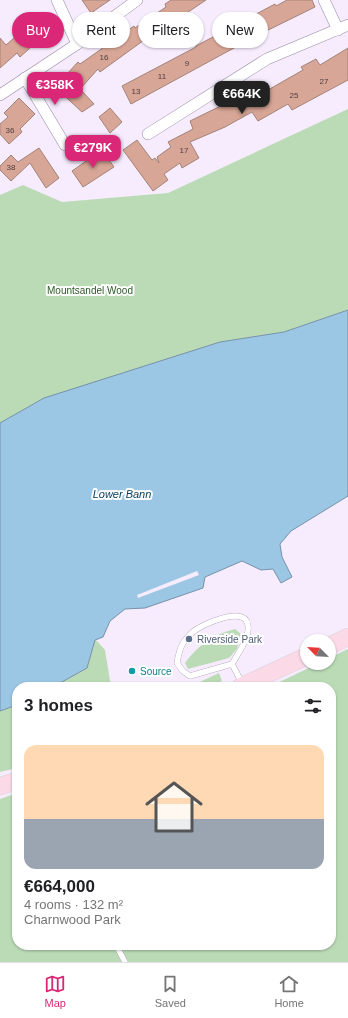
<!DOCTYPE html>
<meta charset="utf-8">
<style>
body{margin:0;font-family:Arial,sans-serif;background:#f6f6f6;color:#202124;height:100vh;display:flex;flex-direction:column;font-size:15px;white-space:nowrap}
*{box-sizing:border-box;margin:0}
p{font-size:13px;color:#757577}
.icon{flex:none;width:22px;height:22px;fill:none;stroke:currentColor;stroke-width:2;stroke-linecap:round;stroke-linejoin:round}
.map{position:relative;flex:1;overflow:hidden}
.side{position:absolute;left:12px;top:682px;width:324px;height:268px;display:flex;flex-direction:column;background:#fff;border-radius:16px;box-shadow:0 1px 3px #0004}
.side>*{flex:none}
.hud{position:absolute;left:12px;top:12px;width:324px;height:36px;display:flex;gap:8px}
.needle{width:26px;rotate:294deg}
.tools{position:absolute;left:300px;top:634px;display:grid;gap:8px}
.tools a{display:grid;place-items:center;width:36px;height:36px;border-radius:50%;background:#fff;box-shadow:0 1px 3px #0004;font-size:20px}
.price{position:absolute;translate:-50% -34px;padding:0 9px;border-radius:8px;background:#db2777;color:#fff;font-size:13px;line-height:26px;filter:drop-shadow(0 1px 2px #0008)}
.price::after{content:'';position:absolute;left:50%;top:24px;width:12px;height:9px;margin-left:-6px;background:inherit;clip-path:polygon(0 0,100% 0,50% 100%)}
.price.selected{background:#222;color:#fff}
ul{padding:0;list-style:none}
li{display:grid;align-content:center;gap:8px;height:212px;padding:0 12px}
li span{display:grid;place-items:center;height:124px;border-radius:12px;color:#555}
li>.icon{margin-inline-start:auto}
span .icon{width:72px;height:72px;fill:#fffc;stroke-width:1}
li b{font-size:17px}
h2{display:flex;justify-content:space-between;align-items:center;height:48px;padding:0 12px;font-size:17px}
.chip{padding:0 14px;border-radius:18px;background:#fff;box-shadow:0 1px 3px #0004;font-size:14px;line-height:36px}
.chip.selected{background:#db2777;color:#fff}
.tab-bar{display:flex;justify-content:space-around;align-items:center;height:56px;border-top:1px solid #e0e0e0;background:#fff;font-size:11px;color:#757577}
.tab-bar a{display:grid;justify-items:center;gap:2px}
.tab-bar .selected{color:#db2777}
.map>svg:first-child{display:block}
.green{fill:#bbdbb6}
.water{fill:#9bc6e4;stroke:#7692aa}
.pier{fill:#f6ecfd}
.building{fill:#d8a696;stroke:#a38379}
.lines{fill:none;stroke-linecap:round;stroke-linejoin:round}
.service-casing{stroke:#9788a2;stroke-width:6}
.minor-casing{stroke:#9788a2;stroke-width:12}
.primary-casing{stroke:#d7d6d8;stroke-width:18}
.service{stroke:#fff;stroke-width:5.5}
.minor{stroke:#fff;stroke-width:11}
.primary{stroke:#fbd9e6;stroke-width:17}
.service-dot{fill:#5c6f8a;stroke:#fefefe;stroke-width:1.5}
.culture-dot{fill:#0f9aa8;stroke:#fefefe;stroke-width:1.5}
.labels{text-anchor:middle;dominant-baseline:central;stroke-width:4;stroke-linejoin:round;paint-order:stroke}
.number-label{font-size:8px;fill:#4e3d40}
.park-label{font-size:10px;fill:#2d5927;stroke:#fefefe}
.service-label{font-size:10px;fill:#4e5e75;stroke:#fefefe;text-anchor:start}
.culture-label{font-size:10px;fill:#0d838f;stroke:#fefefe;text-anchor:start}
.water-label{font-size:11px;font-style:italic;fill:#043c5a;stroke:#fefefe}
</style>
<div class="map">
<svg width="348" height="962" viewBox="0 0 348 962">
<rect width="100%" height="100%" fill="#f6ecfd"/>
<g class="green">
<path d="M348,109V310L284,332L220,342L146,366L0,423V195L23,185L62,202L168,193Z"/>
<path d="M86,629L105,650L110,681L115,687H53L87,668Z"/>
<path d="M235,629L241,634L237,649L229,658L188,669L185,663C197,646 214,634 235,629Z"/>
<path d="M348,649V962H0V799L17,793V945H331V687H269L319,663H329V658Z"/>
<path d="M219,673L222,681L209,687H189Z"/>
<path d="M17,705V768L0,772V711Z"/>
</g>
<path class="water" d="M348,310V496L291,531L280,544L282,557L292,577L281,583L273,569L261,570L242,561L205,577L203,588L145,608L125,609L110,621L103,637L95,640L87,668L53,687H17V705L0,711V423L44,398L220,342L284,332Z"/>
<path class="pier" d="M197,571L199,575L138,598L137,595Z"/>
<g class="building">
<path d="M82,0H110L91,13Z"/>
<path d="M171,0H206L166,27L171,35L157,45L151,35L100,72L98,69L80,89L94,104L82,112L55,87L78,62L80,64L134,26L135,28L166,7L165,4Z"/>
<path d="M287,0H312L315,7L256,36L131,104L122,86L196,47V46L275,4L276,6Z"/>
<path d="M43,13L56,30L42,41L40,39L20,57L17,53L0,68V38L6,45Z"/>
<path d="M348,48V80L292,110L288,104L258,121L252,112L225,127L190,142L199,158L182,168L180,163L164,174L168,180L153,191L123,150L137,140L152,160L155,158L159,163L157,157L171,147L168,142L193,129L190,121L239,97L240,99L265,85L268,90L303,70L301,67L316,59L320,65Z"/>
<path d="M19,98L35,114L20,129L22,132L9,144L0,134V124L8,117L4,113Z"/>
<path d="M110,108L122,122L110,133L99,117Z"/>
<path d="M39,148L59,178L46,188L30,163L11,181L0,170V166L11,155L18,162Z"/>
<path d="M102,150L114,167L83,187L72,171Z"/>
</g>
<g class="lines">
<defs>
<g id="service">
<path d="M232,664L190,676L183,671L177,663C178,657 180,648 183,643C186,639 190,634 194,631C203,624 245,605 248,625C250,638 238,653 232,664L242,683"/>
<path d="M116,945L125,962"/>
</g>
<g id="minor">
<path d="M57,0L77,44"/>
<path d="M324,0L338,30"/>
<path d="M25,78L65,145"/>
<path d="M0,95L77,44L137,0"/>
<path d="M148,134L267,59L348,25"/>
</g>
<g id="primary">
<path d="M329,646L348,637"/>
<path d="M240,687L307,656"/>
<path d="M0,786L17,781"/>
</g>
</defs>
<use href="#service" class="service-casing"/>
<use href="#minor" class="minor-casing"/>
<use href="#primary" class="primary-casing"/>
<use href="#service" class="service"/>
<use href="#minor" class="minor"/>
<use href="#primary" class="primary"/>
</g>
<circle class="service-dot" cx="189" cy="639" r="4"/>
<circle class="culture-dot" cx="132" cy="671" r="4"/>
<g class="labels">
<g class="number-label">
<text x="104" y="57">16</text>
<text x="187" y="63">9</text>
<text x="162" y="76">11</text>
<text x="324" y="81">27</text>
<text x="136" y="91">13</text>
<text x="294" y="95">25</text>
<text x="10" y="130">36</text>
<text x="184" y="150">17</text>
<text x="11" y="167">38</text>
</g>
<g class="park-label">
<text x="90" y="290">Mountsandel Wood</text>
</g>
<g class="service-label">
<text x="197" y="639">Riverside Park</text>
</g>
<g class="culture-label">
<text x="140" y="671">Source</text>
</g>
<g class="water-label">
<text x="122" y="494">Lower Bann</text>
</g>
</g>
</svg>
<div class="tools">
<a><svg class="needle" viewBox="-14 -14 28 28"><path d="M0-13l5 13h-10z" fill="#e53935"/><path d="M0 13l5-13h-10z" fill="#757577"/></svg></a>
</div>
<b class="price" style="left:55px;top:106px">€358K</b>
<b class="price selected" style="left:242px;top:115px">€664K</b>
<b class="price" style="left:93px;top:169px">€279K</b>
<div class="hud">
<a class="chip selected">Buy</a>
<a class="chip">Rent</a>
<a class="chip">Filters</a>
<a class="chip">New</a>
</div>
<section class="side">
<h2>3 homes<svg class="icon" aria-label="filters" viewBox="0 0 24 24"><path d="M4 7h16M4 17h16"/><circle cx="9" cy="7" r="2"/><circle cx="15" cy="17" r="2"/></svg></h2>
<ul>
<li><span style="background:linear-gradient(#ffd9b3 60%,#9aa5b1 0)"><svg class="icon" aria-label="home" viewBox="0 0 24 24"><path d="M3 11l9-7 9 7M6 9v11h12V9"/></svg></span><div><b>€664,000</b><p>4 rooms · 132 m²</p><p>Charnwood Park</p></div></li>
</ul>
</section>
</div>
<nav class="tab-bar">
<a class="selected"><svg class="icon" aria-label="map" viewBox="0 0 24 24"><path d="M3 6l6-2 6 2 6-2v14l-6 2-6-2-6 2zM9 4v14M15 6v14"/></svg>Map</a>
<a><svg class="icon" aria-label="saved" viewBox="0 0 24 24"><path d="M7 4h10v16l-5-4-5 4z"/></svg>Saved</a>
<a><svg class="icon" aria-label="home" viewBox="0 0 24 24"><path d="M3 11l9-7 9 7M6 9v11h12V9"/></svg>Home</a>
</nav>
